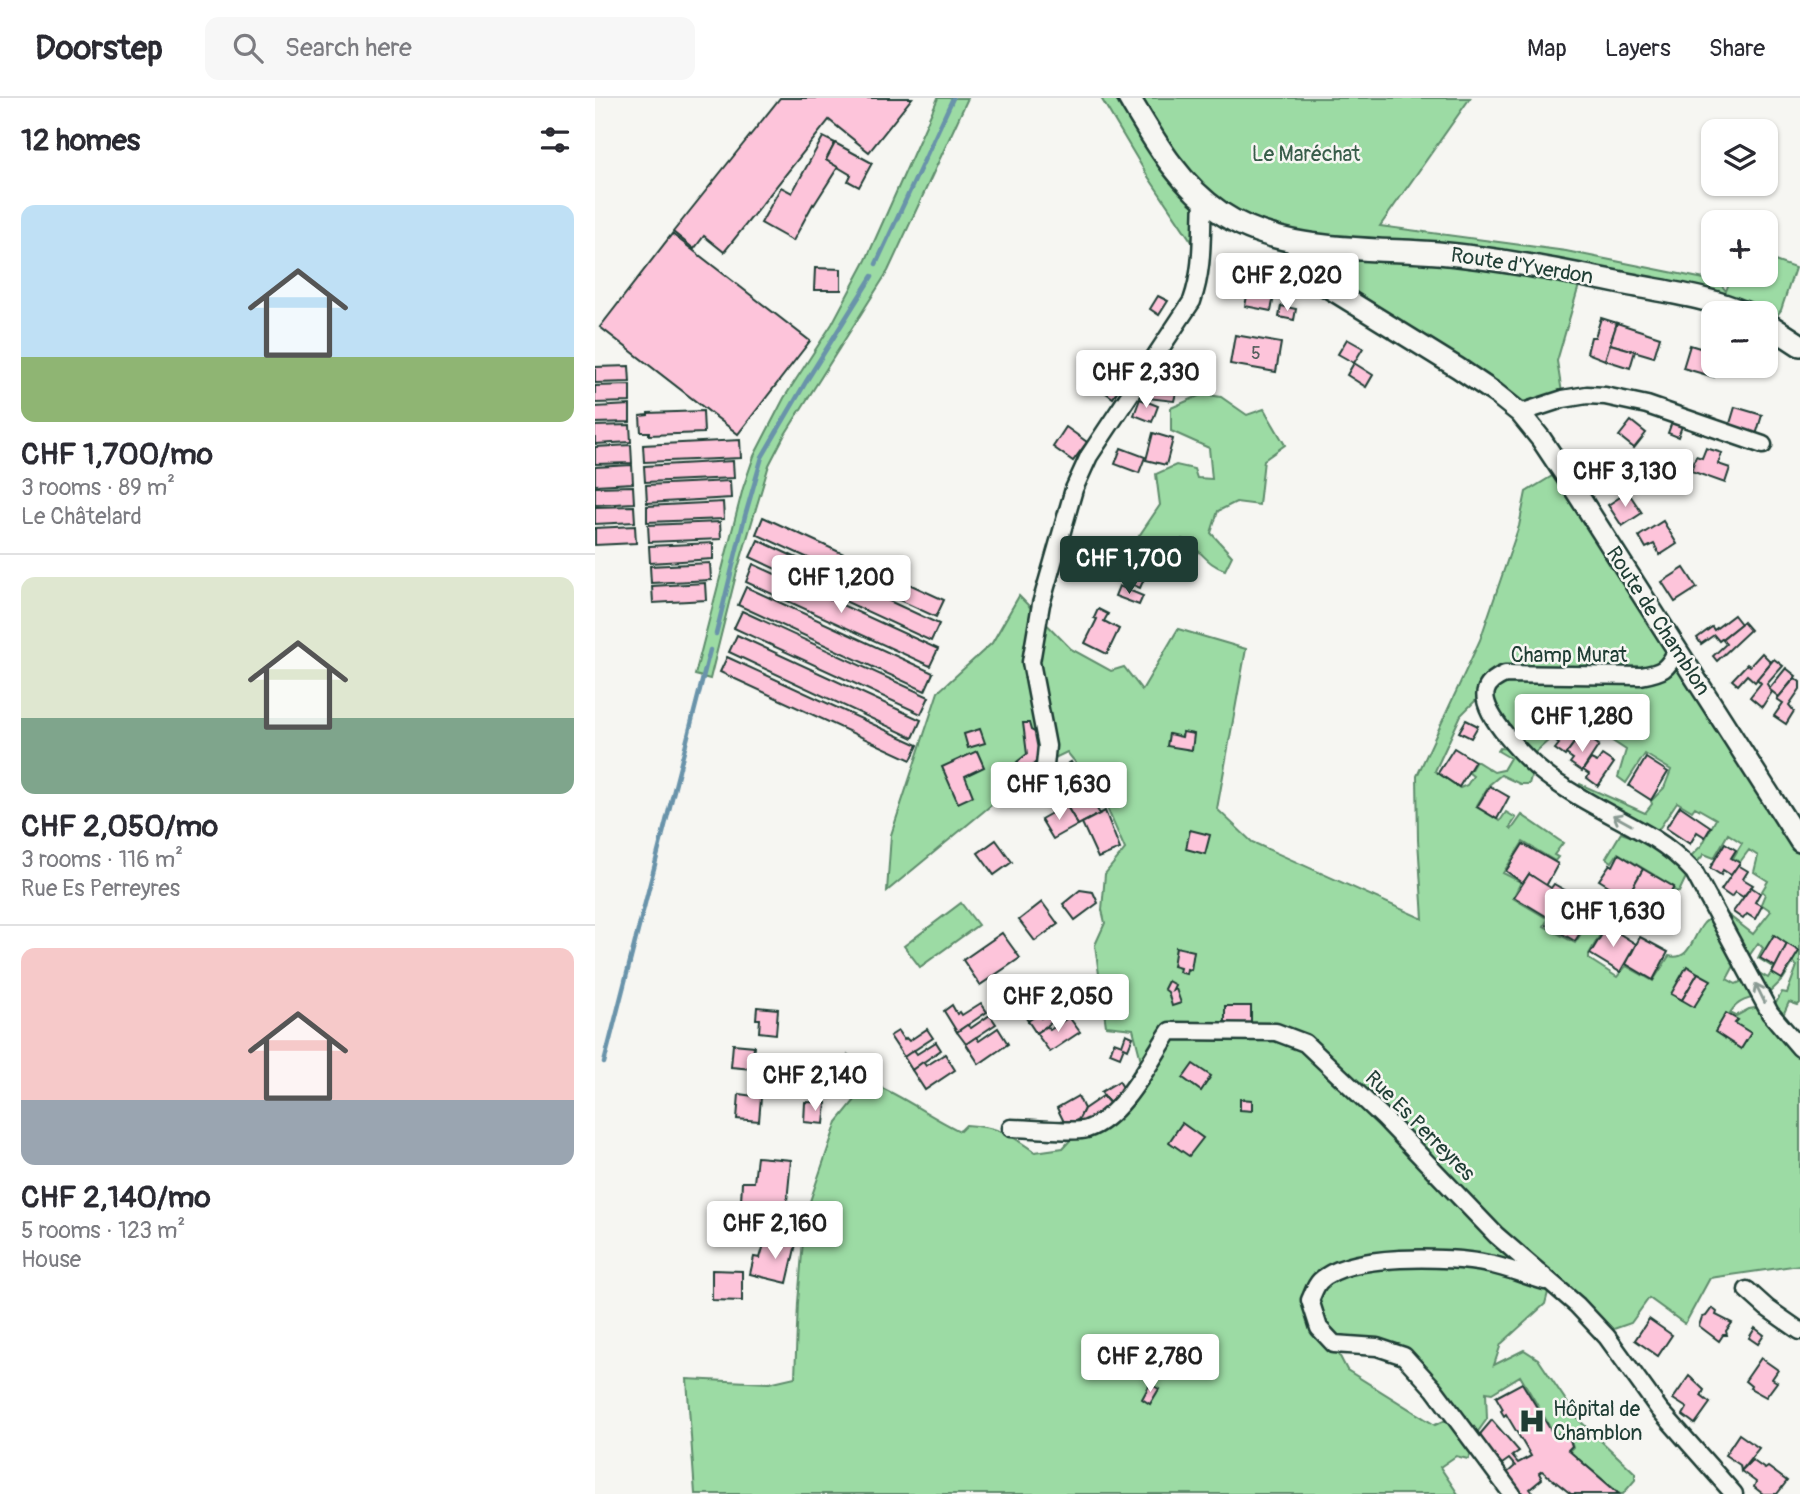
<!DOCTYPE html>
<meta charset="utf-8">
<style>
body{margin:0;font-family:Pangolin,sans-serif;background:#f7f7f7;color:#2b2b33;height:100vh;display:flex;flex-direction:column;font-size:26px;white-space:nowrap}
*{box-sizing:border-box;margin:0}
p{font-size:23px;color:#7c7c81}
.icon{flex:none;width:38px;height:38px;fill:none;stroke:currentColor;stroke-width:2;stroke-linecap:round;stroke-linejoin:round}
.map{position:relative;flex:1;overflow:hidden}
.drawer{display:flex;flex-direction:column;background:#fff;width:595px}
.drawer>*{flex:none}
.fabs{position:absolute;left:1106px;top:21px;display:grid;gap:14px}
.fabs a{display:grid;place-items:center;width:77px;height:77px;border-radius:14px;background:#fff;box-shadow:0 2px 5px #0004;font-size:35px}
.price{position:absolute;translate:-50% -60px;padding:0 16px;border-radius:7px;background:#fff;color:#222;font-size:23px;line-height:46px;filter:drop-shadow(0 2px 4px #0008)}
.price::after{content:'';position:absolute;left:50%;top:42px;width:21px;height:16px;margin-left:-10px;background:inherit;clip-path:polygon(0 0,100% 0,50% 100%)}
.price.on{background:#1f3d34;color:#fff}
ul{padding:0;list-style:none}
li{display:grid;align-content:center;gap:14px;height:371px;padding:0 21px}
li+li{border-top:2px solid #e1e1e2}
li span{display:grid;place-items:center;height:217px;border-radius:14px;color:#555}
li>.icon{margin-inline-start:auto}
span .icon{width:126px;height:126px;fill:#fffc;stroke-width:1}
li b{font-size:30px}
h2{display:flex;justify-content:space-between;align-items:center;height:84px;padding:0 21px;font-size:30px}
header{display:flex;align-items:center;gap:42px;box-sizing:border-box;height:98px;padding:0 35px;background:#fff;border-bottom:2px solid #e1e1e2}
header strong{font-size:33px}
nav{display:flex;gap:38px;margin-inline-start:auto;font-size:24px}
.search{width:490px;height:63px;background:#f7f7f7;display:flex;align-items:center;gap:18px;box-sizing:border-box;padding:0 24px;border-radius:14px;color:#7c7c81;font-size:26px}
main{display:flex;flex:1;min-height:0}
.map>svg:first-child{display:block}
.green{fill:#9cdba4;stroke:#5e8c6c;stroke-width:2;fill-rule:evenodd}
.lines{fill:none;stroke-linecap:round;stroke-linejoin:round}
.stream{stroke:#6993aa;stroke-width:4.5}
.building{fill:#fdc4da;stroke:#1f3d34;stroke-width:2}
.minor-casing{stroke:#1f3d34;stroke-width:21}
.tertiary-casing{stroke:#1f3d34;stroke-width:24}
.secondary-casing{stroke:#1f3d34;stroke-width:26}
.minor{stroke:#f6f6f2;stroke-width:16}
.tertiary{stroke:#f6f6f2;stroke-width:19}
.secondary{stroke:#f6f6f2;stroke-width:21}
.oneway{stroke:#8a9a93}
.labels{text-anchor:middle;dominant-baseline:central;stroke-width:5;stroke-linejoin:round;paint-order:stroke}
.number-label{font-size:18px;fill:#565f5e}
.park-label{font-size:21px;fill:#385d4a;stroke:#f6f6f2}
.street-label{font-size:21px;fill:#1f3d34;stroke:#f6f6f2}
.poi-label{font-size:21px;fill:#1f3d34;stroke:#f6f6f2;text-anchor:start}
</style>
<header>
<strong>Doorstep</strong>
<div class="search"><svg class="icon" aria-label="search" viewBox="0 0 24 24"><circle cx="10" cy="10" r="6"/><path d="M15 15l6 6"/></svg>Search here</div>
<nav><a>Map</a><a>Layers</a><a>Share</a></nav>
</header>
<main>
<section class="drawer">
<h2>12 homes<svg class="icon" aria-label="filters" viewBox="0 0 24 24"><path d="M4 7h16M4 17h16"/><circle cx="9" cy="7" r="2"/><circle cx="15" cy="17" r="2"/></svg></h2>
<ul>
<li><span style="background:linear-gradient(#bfe0f5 70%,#8fb573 0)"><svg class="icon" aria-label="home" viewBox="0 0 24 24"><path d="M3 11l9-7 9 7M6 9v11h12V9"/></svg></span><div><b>CHF 1,700/mo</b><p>3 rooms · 89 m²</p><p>Le Châtelard</p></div></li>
<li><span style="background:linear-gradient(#dfe7d0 65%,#7fa58c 0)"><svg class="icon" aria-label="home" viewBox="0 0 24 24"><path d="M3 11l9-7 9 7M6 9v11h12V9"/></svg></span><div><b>CHF 2,050/mo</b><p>3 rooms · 116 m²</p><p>Rue Es Perreyres</p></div></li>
<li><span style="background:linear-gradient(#f6c9c9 70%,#9aa5b1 0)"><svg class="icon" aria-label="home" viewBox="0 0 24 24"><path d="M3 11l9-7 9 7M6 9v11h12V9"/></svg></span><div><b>CHF 2,140/mo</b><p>5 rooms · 123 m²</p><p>House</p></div></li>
</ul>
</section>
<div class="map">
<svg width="1205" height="1396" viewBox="0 0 1205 1396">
<rect width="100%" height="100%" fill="#f6f6f2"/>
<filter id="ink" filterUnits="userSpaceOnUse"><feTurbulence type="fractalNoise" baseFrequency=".0143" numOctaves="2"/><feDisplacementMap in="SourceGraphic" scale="14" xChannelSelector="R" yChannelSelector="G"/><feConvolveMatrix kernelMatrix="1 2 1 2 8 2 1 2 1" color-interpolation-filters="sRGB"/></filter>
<g filter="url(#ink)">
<g class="green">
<path d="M343,0H373L293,173L189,338L174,367L141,477L115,581L100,577L148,390L159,358L189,300L237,226L271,162Z"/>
<path d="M506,0H875L785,128L971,153L1124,184L1131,193L1137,177H1171V160L1200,170L1186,212L1175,227L1171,215H1150L987,177L962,263L968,301L925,315L724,184L700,144L608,102V136L597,144L552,77Z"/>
<path d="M608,296L626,299L652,317L669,311L690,347L669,362L664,407L641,404L623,413L616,435L637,458L630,472C610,466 606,450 587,441L572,459L553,454L542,441L565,407L561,376L581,367L599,371L602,380L617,381L614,350L576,333V310Z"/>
<path d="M967,372L1205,744V905L1203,907L1194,904L1184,926L1205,950V1167L1115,1180L1090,1226L1054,1200L1036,1225L1010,1234L955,1187L950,1206L906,1246L899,1267L929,1252L943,1261L984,1322L1040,1375V1382L1028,1396H1025L974,1353L978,1349L975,1339L966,1334L960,1337L925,1278L897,1295L891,1294L892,1321L882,1335L880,1348L810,1257L739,1247L752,1272L840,1327L851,1322L876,1356L873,1361L861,1358L845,1369L863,1396H100L92,1281L174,1285L200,1279L203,1205L210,1118L242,1024L268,992L278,986C308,998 335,1019 365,1033L371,1027C405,1029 413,1035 440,1054L468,1050L480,1037L550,978L538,931L511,928L500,847L510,825L507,812L510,776L530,751L506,696L472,654L445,667L292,793L296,737L343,594L397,545L424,498L476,551L516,573L529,569L547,592L583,531L651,551L622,711L657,744L828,821L823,742L822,678L885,542L924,428L931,394ZM890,593L934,660L955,641L946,624L939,625L936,616C950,600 976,611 991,620L993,627L1031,652L1023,679L1031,685L1050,656L1076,672L1069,690L1056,703L1057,706L1050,715L985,686L980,696L1058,740L1082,704L1097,713L1100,709L1121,721L1107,747L1095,759L1100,767L1109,756L1119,760L1133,736L1147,745L1138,760L1145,764L1154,752L1163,758L1159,774L1173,783L1167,793L1170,796L1166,806L1176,813L1158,836L1132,816L1122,796L1115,804L1122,817C1117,820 1111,822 1108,826C1097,840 1095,863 1074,858L1058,883L1031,868L1022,879L994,861V856L1014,821L1000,814L980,845L949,828L953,821L918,800L926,784L908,775L928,744L960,763L963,759L959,757L968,745L927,717L917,731L915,729L921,720L911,714L905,723L881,709L894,687L906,677L925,686H934L937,675L916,651L905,650L903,653L915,660L908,672L899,674L881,663L874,675L878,678L872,687L865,690L840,673L866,617ZM1163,845L1168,850L1163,860L1179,870L1173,880L1159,872L1152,881L1141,886L1132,881L1140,866L1154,858ZM1198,865L1202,868L1192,895L1187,894L1176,914L1172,908L1154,911L1141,918L1135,915C1142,903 1155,898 1168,901L1188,881Z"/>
<path d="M1026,735C1052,743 1075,757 1092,777L1084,794L1078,792L1079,789L1023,755L1017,764L1011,760Z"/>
<path d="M366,805L383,827L325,869L309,848Z"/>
</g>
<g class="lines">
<g class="stream">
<path d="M281,166L358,0"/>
<path d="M121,536L150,418L167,359L212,282L277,178"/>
<path d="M9,965L115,552"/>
</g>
</g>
<g class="building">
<path d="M185,0H317L274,54L234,22L129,154L109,138L99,151L78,134Z"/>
<path d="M228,39L240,45L231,62L243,69L219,107L218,106L198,143L166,125L186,89L197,95Z"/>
<path d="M240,45L277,65L264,89L253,83L256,77L231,62Z"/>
<path d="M77,136L215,243L143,336L5,229Z"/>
<path d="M220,170L246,171V192H219Z"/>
<path d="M654,188L680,193L676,213L650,208Z"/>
<path d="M563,198L573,203L564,217L555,211Z"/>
<path d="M686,208L701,211L699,222L684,219Z"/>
<path d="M1006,220L1022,225L1010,262L992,255L996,239H1000Z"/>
<path d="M1022,225L1065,239L1059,259L1015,246Z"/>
<path d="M640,237L686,245L681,274L635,266Z"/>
<path d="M752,241L768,250L759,265L743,256Z"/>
<path d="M1015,246L1040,253L1035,270L1010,262Z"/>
<path d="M1095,247L1118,254V268H1122L1119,279L1088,270Z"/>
<path d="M522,251L541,263L518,300L496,284L514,255L518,258Z"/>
<path d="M568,259L587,271L579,303L552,300L555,292L552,291L558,280L556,278Z"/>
<path d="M759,265L778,277L771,289L752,277Z"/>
<path d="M34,268L35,284L0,285V269Z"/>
<path d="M35,287V304L0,305V288Z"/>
<path d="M545,301L563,308L557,324L539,317Z"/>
<path d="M35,307V324L0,325V309Z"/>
<path d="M1140,309L1167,317L1161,337L1134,329Z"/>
<path d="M108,313L109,335L54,337V334H46L45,318L53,317V315Z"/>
<path d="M1036,323L1051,335L1039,350L1024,338Z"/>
<path d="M1077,324L1087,328L1083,339L1073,335Z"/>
<path d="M35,327L36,344L0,346V328Z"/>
<path d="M471,329L492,344L478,363L458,349Z"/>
<path d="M558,335L578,341L571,367L551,362Z"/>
<path d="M145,342L146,360L49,364L48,347Z"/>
<path d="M36,347L37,365L0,366V349Z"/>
<path d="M526,350L550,359L544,375L520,366Z"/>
<path d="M1111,350L1127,355L1123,366L1135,370L1130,385L1096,373L1101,358L1107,360Z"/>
<path d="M138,363L139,380L50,384L49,368Z"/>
<path d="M37,367L38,385L0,387V369Z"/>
<path d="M135,383L136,400L52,405L51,387Z"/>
<path d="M38,388L39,405L0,407V389Z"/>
<path d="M1033,394L1047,415L1027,428L1013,407Z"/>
<path d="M128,404L129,421L52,424V408Z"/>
<path d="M39,408L40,424L0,426V409Z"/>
<path d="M168,419L349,502L341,519L161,436Z"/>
<path d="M1068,423L1082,446L1065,457L1059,446L1051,450L1044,438Z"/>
<path d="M125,424L126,441L54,444L53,427Z"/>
<path d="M40,428L41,445L0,447V430Z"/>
<path d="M163,442L344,526L336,543L155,459Z"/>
<path d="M118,445V461L55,465L54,448Z"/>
<path d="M531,459L554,470L545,490L521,479Z"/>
<path d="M115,465L116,482L56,485L55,468Z"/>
<path d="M158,466L343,551L335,568L151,484Z"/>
<path d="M1089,470L1102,490L1080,504L1067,484Z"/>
<path d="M110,485L111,502L58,505L57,488Z"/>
<path d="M524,488L548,498L544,507L520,498Z"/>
<path d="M151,489L338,575L330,593L143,507Z"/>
<path d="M503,511L513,516L509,523L524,531L512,556L490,545L502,521L499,520Z"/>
<path d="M147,513L334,599L326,616L139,530Z"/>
<path d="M1139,517L1146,526L1124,543L1119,537L1106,546L1102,540L1117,529L1119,532Z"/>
<path d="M1148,524L1155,532L1122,563L1118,558L1131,546L1127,541Z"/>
<path d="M142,537L326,622L318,640L134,554Z"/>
<path d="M1167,555L1176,564L1160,584L1152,577L1143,587L1137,582L1152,566L1155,568Z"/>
<path d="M132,559L323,647L316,662L125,574Z"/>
<path d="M1179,561L1188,568L1172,586L1177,594L1167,609L1155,599L1166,585L1162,581Z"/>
<path d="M1191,570L1201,578L1184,599L1174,591Z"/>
<path d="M1200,580L1205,584V591L1194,607L1199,613L1191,626L1179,618L1188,605L1182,601Z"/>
<path d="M871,622L883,628L876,640L864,634Z"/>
<path d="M428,625H434L436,632L443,636L445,653L441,664L430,675L422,664L432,656Z"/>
<path d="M977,626L987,633L970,658L960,651L964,646L957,641L964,629L971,634Z"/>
<path d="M385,631L390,645L373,650L369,636Z"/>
<path d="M588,634L599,636L597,652L572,648L574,636L587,639Z"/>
<path d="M993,640L1004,647L987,673L975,665L978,661L971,656L980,644L986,649Z"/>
<path d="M859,650L880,663L864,689L843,675Z"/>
<path d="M382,653L389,669L370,678L378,698L363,705L347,669Z"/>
<path d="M1007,657L1019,665L1003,688L992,680L994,676L988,672L996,661L1002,664Z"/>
<path d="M1051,660L1073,674L1056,702L1034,688Z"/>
<path d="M476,664L492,693L481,699L466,670Z"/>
<path d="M895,688L914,699L902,721L882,709Z"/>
<path d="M493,695L505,716L483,727L471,707Z"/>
<path d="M471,707L483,727L458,741L446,721Z"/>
<path d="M1085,708L1116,729L1110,739L1102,734L1095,746L1071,730Z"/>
<path d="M510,713L525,751L503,760L487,725Z"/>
<path d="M595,732L615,737L610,756L591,751Z"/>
<path d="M401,742L417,764L399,777L383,755Z"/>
<path d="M1130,745L1141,752L1136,760L1145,765L1136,777L1128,772L1126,777L1115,770Z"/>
<path d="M928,746L963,766L951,788L934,776L928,785L911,773Z"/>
<path d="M1024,756L1048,771L1032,799L1004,782L1015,766L1018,768Z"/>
<path d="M1143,767L1153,773L1148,781L1158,787L1148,799L1140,794L1136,799L1126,792Z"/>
<path d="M1048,771L1079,789L1062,817L1032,799Z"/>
<path d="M934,776L956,790L959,786L971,793L956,821L919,799Z"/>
<path d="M1156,789L1165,795L1160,804L1167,808L1160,821L1152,816L1148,821L1138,814Z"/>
<path d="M485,792L498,794L503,805L480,822L468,806Z"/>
<path d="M968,798L997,816L980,843L952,827Z"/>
<path d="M447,804L463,826L440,843L424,822Z"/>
<path d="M1012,828L1041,846L1025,874L995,856Z"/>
<path d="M407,835L425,860L385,887L368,862Z"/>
<path d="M1179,837L1192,846L1181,869L1165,860Z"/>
<path d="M1045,839L1073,854L1058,882L1031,866Z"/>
<path d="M1192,846L1204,853L1187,881L1177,875Z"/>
<path d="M581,849L599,853L596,872L592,871L591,876L584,874L585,870L578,868Z"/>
<path d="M1092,868L1103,875L1087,902L1076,896Z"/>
<path d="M1103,875L1116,882L1099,909L1087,902Z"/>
<path d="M573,883L580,887L577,893L581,891L586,905L577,908L573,894L569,891Z"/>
<path d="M457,894L464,903L433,923L418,901L427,896L433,904L435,902L439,906Z"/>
<path d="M386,905L392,914L362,934L349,913L357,907L362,916L365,914L367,917Z"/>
<path d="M465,906L471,915L441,935L433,923L444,916L446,920Z"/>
<rect x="630" y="908" width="26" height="18"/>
<path d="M162,909L183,911L181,936L164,934L165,921H161Z"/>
<path d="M1131,915L1143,922L1140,925L1156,935L1146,951L1120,934Z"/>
<path d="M395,917L401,926L371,946L362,934L372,927L376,930Z"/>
<path d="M474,919L485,934L455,954L441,935L452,928L455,932Z"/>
<path d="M403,930L413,946L384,966L371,946L381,939L384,943Z"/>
<path d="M332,931L338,940L309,959L295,938L303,933L309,942L311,940L314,943Z"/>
<path d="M531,936L538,939L533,951L529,949L525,959L515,955L519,944L527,947Z"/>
<path d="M341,944L346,952L317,972L309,959L319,952L322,956Z"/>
<path d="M138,946L159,948L157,971L136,969Z"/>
<path d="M350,956L360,972L330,992L317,972L328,964L331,968Z"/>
<path d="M253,957L266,965L256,983L244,973Z"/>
<path d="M598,966L616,978L606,993L588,980Z"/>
<path d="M524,983L532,996L516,1007L506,994Z"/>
<path d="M144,996L166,999L164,1023L142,1021Z"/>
<path d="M483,998L489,1011L484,1021L471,1028L462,1010Z"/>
<path d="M508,998L516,1007L506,1016L487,1025L484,1021L489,1011Z"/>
<path d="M645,1001L657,1002V1013L645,1012Z"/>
<path d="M210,1004L231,1005L229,1026L209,1024Z"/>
<path d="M587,1025L608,1040L594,1058L574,1044Z"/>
<path d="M162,1059L196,1062L191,1114L160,1112L159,1105L146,1104L147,1084H159Z"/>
<path d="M146,1116L161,1120L157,1132L143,1128Z"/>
<path d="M181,1141L201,1146L192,1185L155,1176L159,1159L165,1160L170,1143L180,1145Z"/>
<path d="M117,1172L147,1173V1203L117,1202Z"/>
<path d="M1117,1210L1122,1214L1121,1217L1137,1225L1131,1233L1132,1237H1128L1124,1243L1104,1228L1107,1219L1111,1218Z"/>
<path d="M1054,1221L1077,1237L1063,1258L1040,1242Z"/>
<path d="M1160,1230L1169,1237L1163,1246L1154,1240Z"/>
<path d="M1166,1260L1183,1272L1177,1281L1182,1284L1171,1299L1155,1290L1156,1288L1150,1283Z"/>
<path d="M1094,1278L1109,1292L1106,1298L1115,1305L1100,1326L1088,1317L1092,1310L1078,1301Z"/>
<path d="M927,1285L960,1339L966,1335L974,1339L977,1348L973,1352L1024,1396H976L947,1373L944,1375L947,1381L935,1391L939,1396H928L911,1376L920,1368L914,1361L907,1366L891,1348L883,1346L886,1335L897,1322L924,1353L917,1358L923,1365L936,1358L911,1316L909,1318L906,1313L908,1311L901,1299Z"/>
<path d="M555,1286L564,1291L555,1306L547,1301Z"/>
<path d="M1144,1336L1164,1350L1146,1373L1145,1367L1130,1357Z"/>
<path d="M1157,1362L1170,1371L1173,1369L1192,1383L1182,1396H1168L1159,1389L1161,1384L1146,1373Z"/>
</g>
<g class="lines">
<defs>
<g id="minor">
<path d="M925,315L968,301L992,297L1010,298L1052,307L1168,347"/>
<path d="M1082,552C1072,572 1068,574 1046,578L910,576C903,579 893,584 891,593C884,615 934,664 951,677C984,702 1023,719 1058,740C1074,750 1086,760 1099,774L1175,915L1205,950"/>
<path d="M450,668L452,648L436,564L446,506L479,391L494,358L597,203C609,169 606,137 608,102"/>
<path d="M416,1030C431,1030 481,1035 492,1031C528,1019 555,963 575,933L681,934L710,945L790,1021L901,1137L982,1207L1012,1239L1064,1311L1139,1396"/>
<path d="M1152,1192L1172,1210L1205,1233"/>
<path d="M917,1396L839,1291L809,1258L782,1249L739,1246L724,1230L715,1202C718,1196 720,1188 725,1183C754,1155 854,1158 893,1166C912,1169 931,1178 950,1183"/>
</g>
<path id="tertiary" d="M700,144L706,164L724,184L863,270L900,295L925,315L946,341L980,392L1205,744"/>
<g id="secondary">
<path d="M534,0C559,42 584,87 626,115C685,155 774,150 843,155C909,161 976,175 1042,188C1078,195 1116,200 1150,215"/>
<path d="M1171,225L1205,247"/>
</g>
</defs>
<use href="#minor" class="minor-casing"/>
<use href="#tertiary" class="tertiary-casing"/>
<use href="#secondary" class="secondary-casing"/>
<use href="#minor" class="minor"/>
<use href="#tertiary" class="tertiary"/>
<use href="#secondary" class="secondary"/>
</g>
<defs><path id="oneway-shaft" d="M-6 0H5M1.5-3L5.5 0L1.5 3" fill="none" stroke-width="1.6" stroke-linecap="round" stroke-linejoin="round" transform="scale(1.75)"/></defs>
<g class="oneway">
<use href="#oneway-shaft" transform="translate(1027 722) rotate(-151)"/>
<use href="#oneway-shaft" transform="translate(1165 895) rotate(-116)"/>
</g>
</g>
<defs>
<symbol id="hospital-bare" viewBox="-9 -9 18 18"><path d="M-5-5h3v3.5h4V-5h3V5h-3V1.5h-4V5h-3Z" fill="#1f3d34" stroke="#f6f6f2" stroke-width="2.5" paint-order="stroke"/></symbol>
</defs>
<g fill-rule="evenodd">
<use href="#hospital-bare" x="918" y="1304" width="38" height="38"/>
</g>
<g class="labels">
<g class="number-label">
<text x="661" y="255">5</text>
</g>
<g class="park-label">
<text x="711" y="56">Le Maréchat</text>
</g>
<g class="street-label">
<text transform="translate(927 168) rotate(9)">Route d'Yverdon</text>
<text transform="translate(1063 523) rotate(57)">Route de Chamblon</text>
<text x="974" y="557">Champ Murat</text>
<text transform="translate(825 1028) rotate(45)">Rue Es Perreyres</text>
</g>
<g class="poi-label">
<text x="958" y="1311">Hôpital de<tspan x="958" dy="24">Chamblon</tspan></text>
</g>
</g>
</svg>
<div class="fabs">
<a><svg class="icon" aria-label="layers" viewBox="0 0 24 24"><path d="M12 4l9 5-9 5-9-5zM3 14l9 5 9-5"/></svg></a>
<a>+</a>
<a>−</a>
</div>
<b class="price" style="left:692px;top:215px">CHF 2,020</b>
<b class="price" style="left:551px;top:312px">CHF 2,330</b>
<b class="price" style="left:1030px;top:411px">CHF 3,130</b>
<b class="price on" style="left:534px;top:498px">CHF 1,700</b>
<b class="price" style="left:246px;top:517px">CHF 1,200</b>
<b class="price" style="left:987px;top:656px">CHF 1,280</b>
<b class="price" style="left:464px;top:724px">CHF 1,630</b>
<b class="price" style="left:1018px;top:851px">CHF 1,630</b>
<b class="price" style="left:463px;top:936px">CHF 2,050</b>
<b class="price" style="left:220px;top:1015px">CHF 2,140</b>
<b class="price" style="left:180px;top:1163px">CHF 2,160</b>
<b class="price" style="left:555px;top:1296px">CHF 2,780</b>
</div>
</main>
